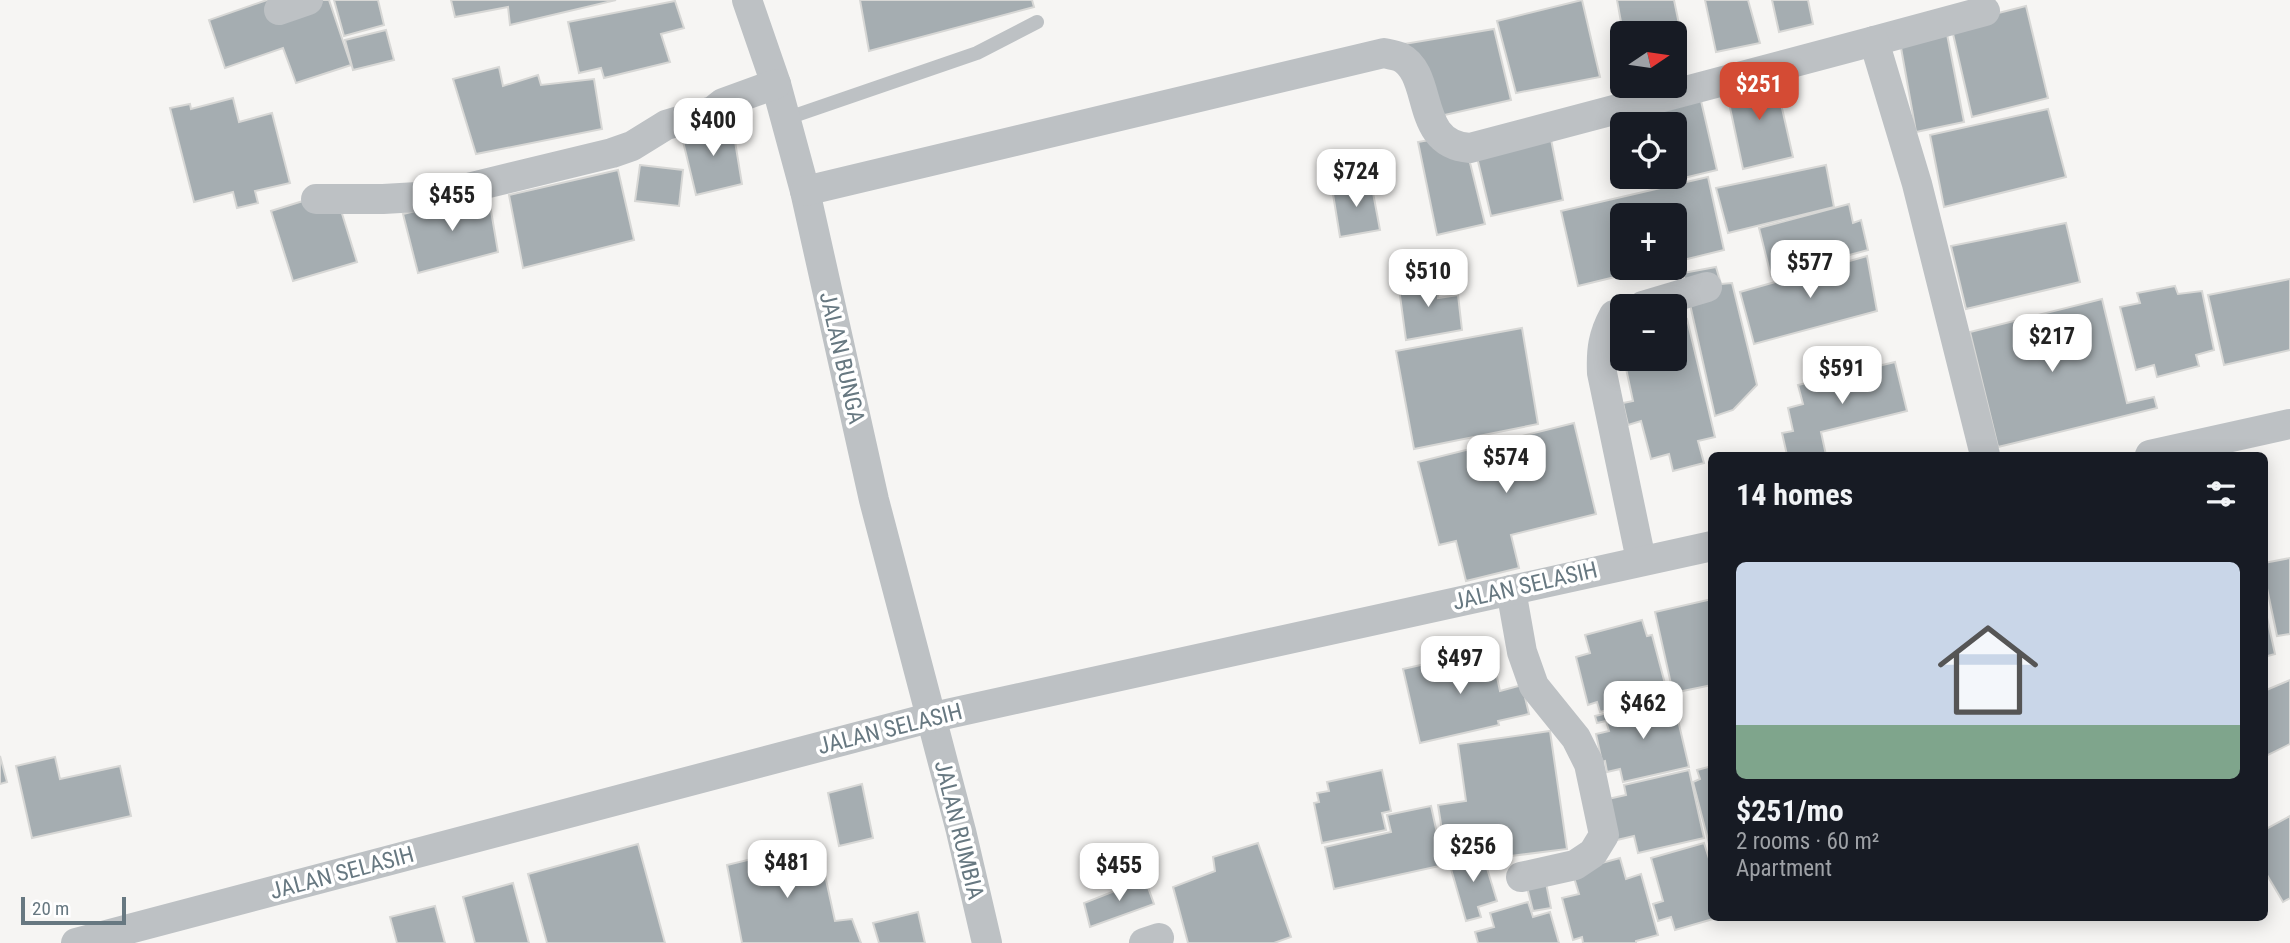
<!DOCTYPE html>
<meta charset="utf-8">
<style>
body{margin:0;font-family:"Roboto Condensed",sans-serif;background:#242831;color:#f1f3f6;height:100vh;display:flex;flex-direction:column;font-size:26px;white-space:nowrap}
*{box-sizing:border-box;margin:0}
p{font-size:23px;color:#9ea1a6}
.icon{flex:none;width:38px;height:38px;fill:none;stroke:currentColor;stroke-width:2;stroke-linecap:round;stroke-linejoin:round}
.map{position:relative;flex:1;overflow:hidden}
.panel{position:absolute;left:1708px;top:452px;width:560px;height:469px;display:flex;flex-direction:column;background:#171b24;border-radius:10px;box-shadow:0 4px 18px #0003}
.panel>*{flex:none}
.needle{width:46px;rotate:77deg}
.fabs{position:absolute;left:1610px;top:21px;display:grid;gap:14px}
.fabs a{display:grid;place-items:center;width:77px;height:77px;border-radius:10px;background:#171b24;box-shadow:0 4px 18px #0003;font-size:35px}
.scale{position:absolute;left:21px;bottom:18px;width:105px;box-sizing:border-box;padding-left:7px;border:4px solid #677881;border-top:0;font-size:19px;line-height:24px;white-space:nowrap;color:#677881;-webkit-text-stroke:5px #fff;paint-order:stroke}
.price{position:absolute;translate:-50% -60px;padding:0 16px;border-radius:14px;background:#fff;color:#222;font-size:23px;line-height:46px;filter:drop-shadow(0 2px 4px #0008)}
.price::after{content:'';position:absolute;left:50%;top:42px;width:21px;height:16px;margin-left:-10px;background:inherit;clip-path:polygon(0 0,100% 0,50% 100%)}
.price.current{background:#d44b34;color:#fff}
ul{padding:0;list-style:none}
li{display:grid;align-content:center;gap:14px;height:371px;padding:0 28px}
li span{display:grid;place-items:center;height:217px;border-radius:10px;color:#555}
li>.icon{margin-inline-start:auto}
span .icon{width:126px;height:126px;fill:#fffc;stroke-width:1}
li b{font-size:30px}
h2{display:flex;justify-content:space-between;align-items:center;height:84px;padding:0 28px;font-size:30px}
.map>svg:first-child{display:block}
.building{fill:#a5adb1;stroke:#d7d7d5;stroke-width:2}
.lines{fill:none;stroke-linecap:round;stroke-linejoin:round}
.service{stroke:#bdc1c4;stroke-width:14}
.minor{stroke:#bdc1c4;stroke-width:30}
.labels{text-anchor:middle;dominant-baseline:central;stroke-width:7;stroke-linejoin:round;paint-order:stroke}
.street-label{font-size:23px;fill:#677881;stroke:#fff}
</style>
<div class="map">
<svg width="2290" height="943" viewBox="0 0 2290 943">
<rect width="100%" height="100%" fill="#f6f5f3"/>
<g class="building">
<path d="M267,0H329L351,65L296,83L283,48L225,68L209,20Z"/>
<path d="M334,0H378L384,25L344,36Z"/>
<path d="M451,0H616L510,25L508,7L455,17Z"/>
<path d="M860,0H1032L1034,7L869,51Z"/>
<path d="M1582,0L1600,77L1516,93L1497,21Z"/>
<path d="M1617,0H1674L1685,53L1675,55V33H1623Z"/>
<path d="M1705,0H1748L1760,43L1716,52Z"/>
<path d="M1772,0H1808L1813,24L1779,32Z"/>
<path d="M675,1L684,28L661,34L670,62L604,78L601,68L579,73L568,22Z"/>
<path d="M2026,6L2048,98L1972,117L1951,25Z"/>
<path d="M1494,29L1511,100L1418,121L1404,44Z"/>
<path d="M1946,29L1964,122L1916,132L1900,42Z"/>
<path d="M386,30L394,60L353,70L345,40Z"/>
<path d="M499,67L503,86L538,75L541,85L594,79L602,129L476,154L453,79Z"/>
<path d="M1775,77L1793,157L1743,169L1725,84Z"/>
<path d="M1696,79L1717,170L1667,182V177H1675V124H1657L1650,87Z"/>
<path d="M233,98L239,122L272,113L290,183L255,191L258,203L237,208L233,192L194,202L170,108L190,104L191,109Z"/>
<path d="M2048,109L2066,177L1944,207L1930,135Z"/>
<path d="M1547,119L1563,200L1491,216L1472,136Z"/>
<path d="M732,123L742,184L696,195L681,133Z"/>
<path d="M1463,134L1485,224L1437,235L1418,142Z"/>
<path d="M640,165L683,170L679,206L635,201Z"/>
<path d="M1826,165L1834,207L1728,233L1716,188Z"/>
<path d="M618,170L634,240L523,268L509,195Z"/>
<path d="M1708,177L1724,250L1675,262V215H1622V268H1652L1578,286L1561,211Z"/>
<path d="M1371,182L1380,230L1340,237L1332,188Z"/>
<path d="M335,191L357,262L293,281L271,211Z"/>
<path d="M488,193L498,252L418,273L403,214Z"/>
<path d="M1849,204L1853,223L1861,220L1868,250L1771,276L1759,228Z"/>
<path d="M2066,223L2080,282L1966,309L1951,246Z"/>
<path d="M1867,256L1877,311L1754,344L1740,292Z"/>
<path d="M1716,267L1721,284L1732,283L1757,385L1733,410L1715,416L1683,273Z"/>
<path d="M1439,277L1438,298L1458,295L1462,330L1406,340L1398,281Z"/>
<path d="M2290,279V350L2224,365L2208,295Z"/>
<path d="M2175,286L2178,294L2202,291L2214,350L2196,355L2199,366L2157,377L2154,365L2136,370L2120,307L2140,303L2137,293Z"/>
<path d="M2102,299L2127,403L2154,397L2157,408L1998,447L1970,332Z"/>
<path d="M1687,319L1715,437L1698,441L1704,463L1673,471L1669,454L1651,459L1641,421L1628,425L1623,403L1633,401L1624,359H1675V321Z"/>
<path d="M1522,328L1538,424L1414,449L1396,351Z"/>
<path d="M1895,362L1907,411L1821,432L1826,455H1787L1782,433L1793,431L1788,408L1803,404L1798,385Z"/>
<path d="M1574,423L1596,514L1511,535L1519,568L1466,581L1456,541L1439,545L1418,462Z"/>
<path d="M2290,558V634L2277,636L2264,574V563Z"/>
<path d="M1712,599V685L1673,693L1655,612Z"/>
<path d="M2264,604L2275,654L2264,657Z"/>
<path d="M1642,620L1647,636L1652,635L1668,695L1600,712L1597,702L1588,705L1576,657L1590,653L1585,635Z"/>
<path d="M1491,649L1500,691L1522,685L1529,714L1498,721L1499,725L1420,743L1403,669Z"/>
<path d="M2290,680V744L2264,757V691Z"/>
<path d="M1662,700L1664,705L1674,703L1689,767L1623,782L1620,769L1607,772L1605,761L1602,762L1596,734L1609,731L1606,721L1597,723L1595,716Z"/>
<path d="M1550,731L1567,849L1487,859L1485,848L1469,850L1468,834L1443,837L1438,805L1466,801L1458,744Z"/>
<path d="M0,756L7,782L0,784Z"/>
<path d="M55,757L60,779L120,766L131,816L32,838L16,766Z"/>
<path d="M1712,766V855L1693,782L1700,779L1697,770Z"/>
<path d="M1382,770L1391,811L1382,813L1386,830L1322,843L1314,803L1319,802L1317,793L1329,791L1327,782Z"/>
<path d="M1689,770L1704,838L1638,853L1634,836L1617,840L1608,799L1626,795L1624,785Z"/>
<path d="M862,784L873,838L839,846L828,793Z"/>
<path d="M1431,806L1444,865L1334,889L1325,847L1391,832L1387,815Z"/>
<path d="M2290,816V898L2283,902L2264,870V830Z"/>
<path d="M818,843L835,921L852,919L861,943H742L727,865Z"/>
<path d="M1258,843L1291,937L1274,943H1188L1173,887L1215,871L1213,857Z"/>
<path d="M1704,843L1712,868V917H1720L1675,930L1671,917L1658,921L1653,904L1663,901L1651,858Z"/>
<path d="M638,844L665,943H547L528,874Z"/>
<path d="M1482,852L1497,901L1478,907L1481,917L1466,921L1449,862Z"/>
<path d="M1620,858L1626,879L1641,874L1658,935L1636,941V943H1583L1582,937L1573,940L1562,898L1579,894L1572,871Z"/>
<path d="M1145,879L1154,904L1090,927L1084,903Z"/>
<path d="M513,883L529,943H475L463,897Z"/>
<path d="M1546,883L1551,908L1533,911L1527,887Z"/>
<path d="M1528,902L1533,917L1550,912L1559,943H1478L1475,932L1494,927L1490,913Z"/>
<path d="M435,906L445,943H397L390,917Z"/>
<path d="M918,912L925,943H879L873,923Z"/>
</g>
<g class="lines">
<path class="service" d="M785,119L977,53L1037,22"/>
<g class="minor">
<path d="M747,0L776,84L805,191L874,500L961,831L987,943"/>
<path d="M279,10L308,0"/>
<path d="M1874,41L1985,11"/>
<path d="M805,191L1384,53C1388,54 1395,55 1400,57C1435,75 1413,144 1470,148L1874,41L1917,184L1985,455"/>
<path d="M316,199H383L435,196L612,153L632,146L666,125L713,111L723,103L776,84"/>
<path d="M1643,306L1707,287"/>
<path d="M1622,313L1614,315C1603,335 1601,350 1602,373L1641,560"/>
<path d="M2150,455L2290,424"/>
<path d="M1511,590L1522,652L1534,686L1576,738L1589,764L1604,835L1593,853L1575,865L1521,877"/>
<path d="M76,943L929,718L1712,546"/>
<path d="M1144,943L1159,938"/>
</g>
</g>
<g class="labels">
<g class="street-label">
<text transform="translate(842 358) rotate(77)">JALAN BUNGA</text>
<text transform="translate(1525 586) rotate(-13)">JALAN SELASIH</text>
<text transform="translate(890 729) rotate(-14)">JALAN SELASIH</text>
<text transform="translate(959 830) rotate(76)">JALAN RUMBIA</text>
<text transform="translate(342 873) rotate(-15)">JALAN SELASIH</text>
</g>
</g>
</svg>
<div class="fabs">
<a><svg class="needle" viewBox="-14 -14 28 28"><path d="M0-13l5 13h-10z" fill="#e53935"/><path d="M0 13l5-13h-10z" fill="#9ea1a6"/></svg></a>
<a><svg class="icon" aria-label="locate" viewBox="0 0 24 24"><circle cx="12" cy="12" r="6"/><path d="M12 2v4M12 18v4M2 12h4M18 12h4"/></svg></a>
<a>+</a>
<a>−</a>
</div>
<div class="scale">20 m</div>
<b class="price current" style="left:1759px;top:122px">$251</b>
<b class="price" style="left:713px;top:158px">$400</b>
<b class="price" style="left:1356px;top:209px">$724</b>
<b class="price" style="left:452px;top:233px">$455</b>
<b class="price" style="left:1810px;top:300px">$577</b>
<b class="price" style="left:1428px;top:309px">$510</b>
<b class="price" style="left:2052px;top:374px">$217</b>
<b class="price" style="left:1842px;top:406px">$591</b>
<b class="price" style="left:1506px;top:495px">$574</b>
<b class="price" style="left:1460px;top:696px">$497</b>
<b class="price" style="left:1643px;top:741px">$462</b>
<b class="price" style="left:1473px;top:884px">$256</b>
<b class="price" style="left:787px;top:900px">$481</b>
<b class="price" style="left:1119px;top:903px">$455</b>
<section class="panel">
<h2>14 homes<svg class="icon" aria-label="filters" viewBox="0 0 24 24"><path d="M4 7h16M4 17h16"/><circle cx="9" cy="7" r="2"/><circle cx="15" cy="17" r="2"/></svg></h2>
<ul>
<li><span style="background:linear-gradient(#c9d6e8 75%,#7fa58c 0)"><svg class="icon" aria-label="home" viewBox="0 0 24 24"><path d="M3 11l9-7 9 7M6 9v11h12V9"/></svg></span><div><b>$251/mo</b><p>2 rooms · 60 m²</p><p>Apartment</p></div></li>
</ul>
</section>
</div>
